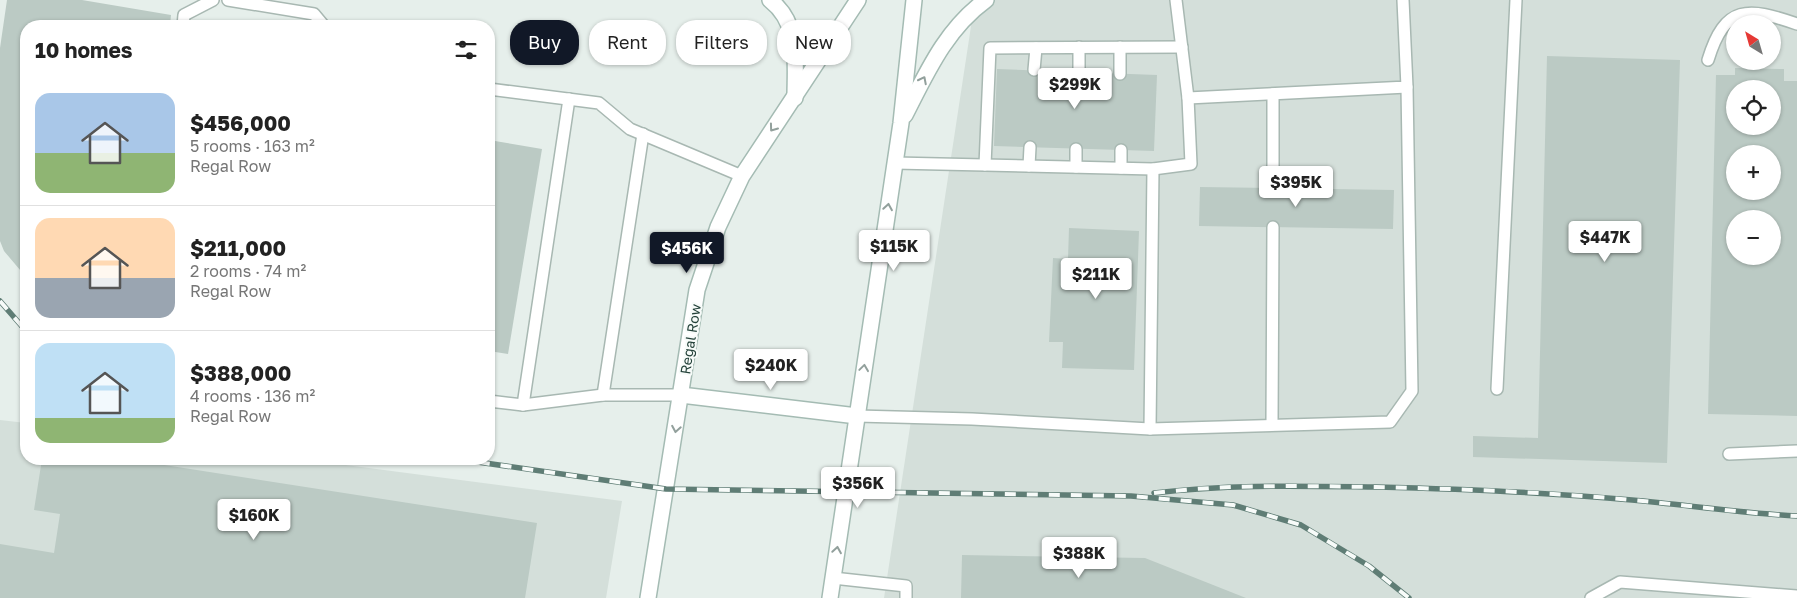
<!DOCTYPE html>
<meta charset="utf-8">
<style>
body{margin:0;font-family:"Golos Text",sans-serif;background:#f6f6f6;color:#222;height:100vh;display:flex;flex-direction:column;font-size:19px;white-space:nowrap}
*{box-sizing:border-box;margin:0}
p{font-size:16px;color:#767676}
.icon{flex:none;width:28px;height:28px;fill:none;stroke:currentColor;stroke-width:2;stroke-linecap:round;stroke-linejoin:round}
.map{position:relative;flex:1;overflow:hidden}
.panel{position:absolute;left:20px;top:20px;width:475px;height:445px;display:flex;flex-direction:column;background:#fff;border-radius:20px;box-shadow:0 1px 4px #0004}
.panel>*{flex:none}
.top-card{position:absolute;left:510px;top:20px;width:475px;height:45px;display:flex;gap:10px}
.needle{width:32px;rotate:323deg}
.buttons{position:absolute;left:1726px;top:15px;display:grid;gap:10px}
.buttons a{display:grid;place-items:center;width:55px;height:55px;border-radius:50%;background:#fff;box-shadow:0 1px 4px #0004;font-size:25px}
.price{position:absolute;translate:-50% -42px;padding:0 11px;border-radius:5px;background:#fff;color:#222;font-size:16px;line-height:32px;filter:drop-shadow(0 1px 2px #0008)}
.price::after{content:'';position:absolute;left:50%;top:30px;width:15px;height:11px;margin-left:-8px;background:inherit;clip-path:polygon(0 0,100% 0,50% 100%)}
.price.current{background:#111827;color:#fff}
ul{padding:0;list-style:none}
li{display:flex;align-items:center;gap:15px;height:125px;padding:0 15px}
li+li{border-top:1px solid #e0e0e0}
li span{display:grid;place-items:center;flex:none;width:140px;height:100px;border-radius:15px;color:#555}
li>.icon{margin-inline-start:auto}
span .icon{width:60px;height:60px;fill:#fffc;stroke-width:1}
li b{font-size:21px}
h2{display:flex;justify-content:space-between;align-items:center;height:60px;padding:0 15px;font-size:21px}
.pill{padding:0 18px;border-radius:20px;background:#fff;box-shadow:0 1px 4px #0004;font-size:18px;line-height:45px}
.pill.current{background:#111827;color:#fff}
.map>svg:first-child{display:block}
.built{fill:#d4dfda;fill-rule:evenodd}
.building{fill:#bbcac4;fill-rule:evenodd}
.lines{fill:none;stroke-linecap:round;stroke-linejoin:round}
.lane-casing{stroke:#a8b8b2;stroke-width:14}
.secondary-casing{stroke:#a4bbb3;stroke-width:18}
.lane{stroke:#fff;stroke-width:11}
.secondary{stroke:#fff;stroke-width:15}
.rail-casing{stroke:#5f7d75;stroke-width:5.5}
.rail{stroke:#f7fbf9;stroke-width:4;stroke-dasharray:11;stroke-linecap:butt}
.oneway{stroke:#92a09c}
.labels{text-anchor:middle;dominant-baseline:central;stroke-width:4;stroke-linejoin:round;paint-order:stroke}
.street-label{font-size:14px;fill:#24423a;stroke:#f7fbf9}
</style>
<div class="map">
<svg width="1797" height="598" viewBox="0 0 1797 598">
<rect width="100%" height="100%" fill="#e6efeb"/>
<g class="built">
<path d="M975,0H1797V598H884ZM1735,24H1772V61H1735ZM1735,89H1772V126H1735ZM1735,154H1772V191H1735ZM1735,219H1772V256H1735Z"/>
<path d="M0,420L26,423V459H300L622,501L606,598H0Z"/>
</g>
<g class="building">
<path d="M7,0H82L171,15L170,26H26V277L4,251L0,241V48Z"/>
<path d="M1547,56L1680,60L1667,463L1473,457V436L1538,438Z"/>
<path d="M1735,68L1784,69V81H1797V416L1708,414L1716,75H1735ZM1735,89H1772V126H1735ZM1735,154H1772V191H1735ZM1735,219H1772V256H1735Z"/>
<path d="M997,69L1157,75L1154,151L994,146Z"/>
<path d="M489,140L542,149L508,354L489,351Z"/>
<path d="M1200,187L1394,190L1393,229L1199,226Z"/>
<path d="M1069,228L1139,231L1134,370L1062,368L1063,342H1049L1053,258L1068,259Z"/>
<path d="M42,459H126L537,523L525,598H0V544L54,553L60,514L34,510Z"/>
<path d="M962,555L1145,558L1246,598H961Z"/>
</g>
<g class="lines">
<defs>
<g id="lane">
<path d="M228,0L314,14L324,26"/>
<path d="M183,26L184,15L213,0"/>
<path d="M1120,47V74"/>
<path d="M1708,60C1725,4 1748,7 1797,24"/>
<path d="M1034,70L1036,48"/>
<path d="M1079,72V47"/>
<path d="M489,89L599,103L630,129L742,176"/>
<path d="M1188,98L1407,87L1403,0"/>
<path d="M1121,150V168"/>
<path d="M895,163L1153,169L1191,164L1188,98L1176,0"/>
<path d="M985,165L990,48L1182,47"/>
<path d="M1029,166L1030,147"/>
<path d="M1076,167V149"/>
<path d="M1273,188V94"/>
<path d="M1497,389L1516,0"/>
<path d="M603,395L643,134"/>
<path d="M489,401L523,405L603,395H681"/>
<path d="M523,405L569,99"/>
<path d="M857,416L972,419L1150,429L1390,422L1412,391L1407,87"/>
<path d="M1272,425L1273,227"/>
<path d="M1150,429L1153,169"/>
<path d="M1729,454L1797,451"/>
<path d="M833,578L906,586V598"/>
<path d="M1591,598L1620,582L1797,596"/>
</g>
<g id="secondary">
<path d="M770,0C801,24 795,63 795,98"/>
<path d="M905,115C927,72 946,29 986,0"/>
<path d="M681,395L857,416"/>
<path d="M648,598L697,290L718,227L742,176L858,0"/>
<path d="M830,598L901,123L914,0"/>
</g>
</defs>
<use href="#lane" class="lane-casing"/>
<use href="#secondary" class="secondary-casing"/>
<use href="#lane" class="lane"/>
<use href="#secondary" class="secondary"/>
<defs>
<g id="rail">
<path d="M0,301L26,331"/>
<path d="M457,459L666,489L1131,496L1233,505L1301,525L1369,566L1409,598"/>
<path d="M1154,493C1228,484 1301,486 1376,487C1461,489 1546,492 1632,500C1687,505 1741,513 1797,516"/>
</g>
</defs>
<use href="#rail" class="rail-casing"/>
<use href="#rail" class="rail"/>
</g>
<defs><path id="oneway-chevron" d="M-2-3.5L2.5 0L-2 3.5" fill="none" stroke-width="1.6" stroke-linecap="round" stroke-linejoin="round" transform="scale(1.25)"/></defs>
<g class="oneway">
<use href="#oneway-chevron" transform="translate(923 80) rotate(-63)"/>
<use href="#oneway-chevron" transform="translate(773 128) rotate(126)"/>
<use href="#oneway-chevron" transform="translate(888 207) rotate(-81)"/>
<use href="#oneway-chevron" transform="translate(864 368) rotate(-82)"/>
<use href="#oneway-chevron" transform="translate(676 429) rotate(100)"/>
<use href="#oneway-chevron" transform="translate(837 550) rotate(-81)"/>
</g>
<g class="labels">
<g class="street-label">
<text transform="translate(690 339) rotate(-81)">Regal Row</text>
</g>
</g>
</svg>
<div class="buttons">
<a><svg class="needle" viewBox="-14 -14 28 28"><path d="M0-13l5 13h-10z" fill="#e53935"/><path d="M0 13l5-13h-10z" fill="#767676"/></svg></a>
<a><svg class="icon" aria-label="locate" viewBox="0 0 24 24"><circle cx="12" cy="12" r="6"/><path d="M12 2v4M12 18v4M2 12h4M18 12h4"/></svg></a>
<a>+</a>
<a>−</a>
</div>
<b class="price" style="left:1075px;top:110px">$299K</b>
<b class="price" style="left:1296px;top:208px">$395K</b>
<b class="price" style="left:1605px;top:263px">$447K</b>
<b class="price" style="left:894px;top:272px">$115K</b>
<b class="price current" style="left:687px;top:274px">$456K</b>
<b class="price" style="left:1096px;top:300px">$211K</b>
<b class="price" style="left:771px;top:391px">$240K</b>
<b class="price" style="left:858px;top:509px">$356K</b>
<b class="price" style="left:254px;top:541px">$160K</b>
<b class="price" style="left:1079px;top:579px">$388K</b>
<div class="top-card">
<a class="pill current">Buy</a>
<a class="pill">Rent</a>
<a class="pill">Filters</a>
<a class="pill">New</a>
</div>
<section class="panel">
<h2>10 homes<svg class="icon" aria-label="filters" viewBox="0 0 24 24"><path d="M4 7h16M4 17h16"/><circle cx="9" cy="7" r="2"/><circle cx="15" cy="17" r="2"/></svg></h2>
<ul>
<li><span style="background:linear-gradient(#a9c7e8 60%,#8fb573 0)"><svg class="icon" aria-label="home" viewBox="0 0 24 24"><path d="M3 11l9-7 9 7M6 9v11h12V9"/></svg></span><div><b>$456,000</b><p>5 rooms · 163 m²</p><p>Regal Row</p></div></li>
<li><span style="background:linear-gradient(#ffd9b3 60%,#9aa5b1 0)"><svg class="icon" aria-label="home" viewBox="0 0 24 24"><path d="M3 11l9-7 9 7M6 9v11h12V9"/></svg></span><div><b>$211,000</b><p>2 rooms · 74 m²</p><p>Regal Row</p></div></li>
<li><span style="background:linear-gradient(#bfe0f5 75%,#8fb573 0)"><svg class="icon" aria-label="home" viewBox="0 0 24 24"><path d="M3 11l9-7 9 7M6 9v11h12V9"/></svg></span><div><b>$388,000</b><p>4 rooms · 136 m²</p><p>Regal Row</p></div></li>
</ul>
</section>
</div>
